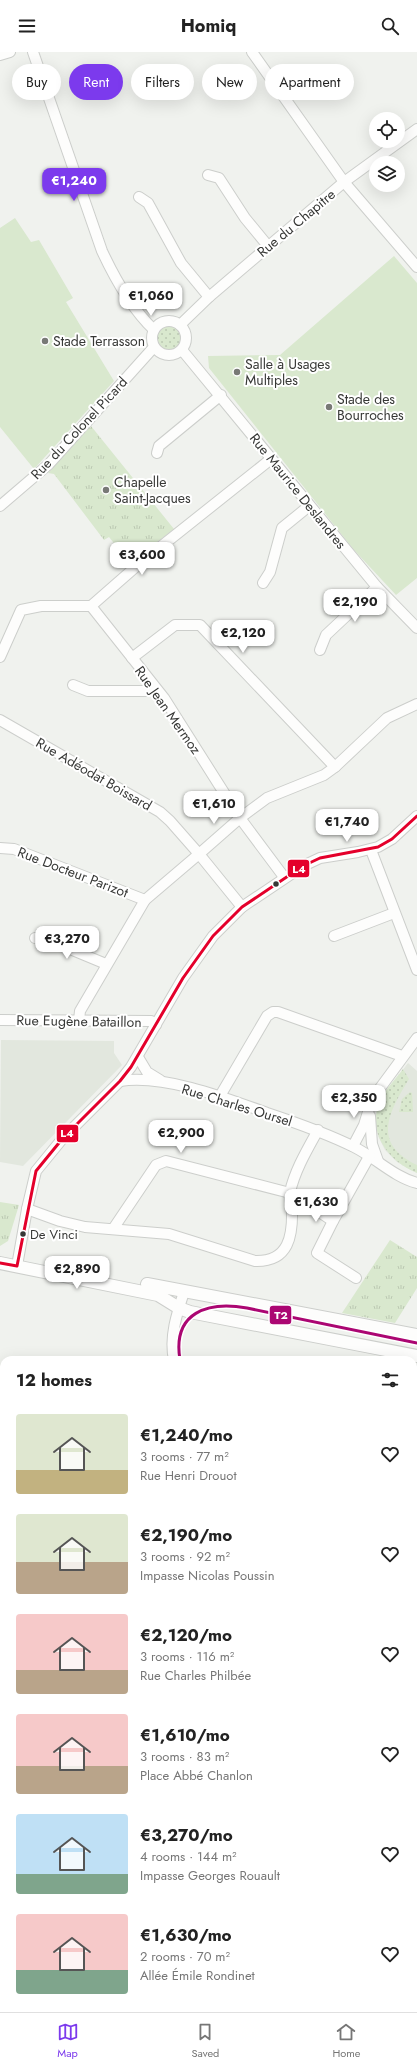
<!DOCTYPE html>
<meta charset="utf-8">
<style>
body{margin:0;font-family:Jost,sans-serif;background:#f2f2f2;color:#222;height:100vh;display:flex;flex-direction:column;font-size:15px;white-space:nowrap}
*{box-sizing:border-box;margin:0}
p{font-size:13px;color:#767676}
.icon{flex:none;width:22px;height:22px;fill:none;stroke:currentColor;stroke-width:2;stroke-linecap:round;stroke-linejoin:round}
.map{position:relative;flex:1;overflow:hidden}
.drawer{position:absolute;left:0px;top:1304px;width:417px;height:656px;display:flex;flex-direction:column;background:#fff;border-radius:12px 12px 0 0;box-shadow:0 4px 16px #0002}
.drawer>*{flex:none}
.banner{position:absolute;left:12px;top:12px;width:393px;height:36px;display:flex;gap:8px}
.buttons{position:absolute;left:369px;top:60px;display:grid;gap:8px}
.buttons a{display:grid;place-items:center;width:36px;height:36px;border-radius:50%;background:#fff;box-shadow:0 4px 16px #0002;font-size:20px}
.price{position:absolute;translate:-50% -34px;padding:0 9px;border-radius:8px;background:#fff;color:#222;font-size:13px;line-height:26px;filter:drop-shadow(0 1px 2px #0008)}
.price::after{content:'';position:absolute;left:50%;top:24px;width:12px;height:9px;margin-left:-6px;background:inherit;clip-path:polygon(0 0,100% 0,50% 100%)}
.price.selected{background:#7c3aed;color:#fff}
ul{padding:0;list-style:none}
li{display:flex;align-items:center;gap:12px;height:100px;padding:0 16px}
li span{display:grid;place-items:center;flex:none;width:112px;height:80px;border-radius:4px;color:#555}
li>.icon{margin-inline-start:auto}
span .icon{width:48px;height:48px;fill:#fffc;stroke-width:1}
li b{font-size:17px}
h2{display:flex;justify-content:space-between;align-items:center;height:48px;padding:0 16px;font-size:17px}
.pill{padding:0 14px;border-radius:18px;background:#fff;box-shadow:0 4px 16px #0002;font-size:14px;line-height:36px}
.pill.selected{background:#7c3aed;color:#fff}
header{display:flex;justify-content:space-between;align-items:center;height:52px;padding:0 16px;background:#fff;font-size:18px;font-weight:700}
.menu{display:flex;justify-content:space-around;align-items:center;height:56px;border-top:1px solid #e0e0e0;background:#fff;font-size:11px;color:#767676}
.menu a{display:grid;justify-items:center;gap:2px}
.menu .selected{color:#7c3aed}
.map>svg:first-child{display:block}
.built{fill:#e2e7de}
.grass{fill:url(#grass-dots)}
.park{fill:url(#park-tufts)}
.garden{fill:#d9e8ce}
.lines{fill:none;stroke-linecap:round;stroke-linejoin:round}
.minor-casing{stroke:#cccecb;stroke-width:12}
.tertiary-casing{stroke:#cccecb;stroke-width:14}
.minor{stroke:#fdfdfc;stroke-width:10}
.tertiary{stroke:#fdfdfc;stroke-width:12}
.bus-1-casing{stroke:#fff;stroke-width:6}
.bus-1{stroke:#e4002b;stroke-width:3}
.tram-1-casing{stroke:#fff;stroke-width:6}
.tram-1{stroke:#ab0672;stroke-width:3}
.poi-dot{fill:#787976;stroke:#fff;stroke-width:1.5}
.bus-dot{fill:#373836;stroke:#fff;stroke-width:1.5}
.labels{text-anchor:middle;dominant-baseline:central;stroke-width:4;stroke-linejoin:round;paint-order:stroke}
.bus-label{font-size:13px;fill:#373836;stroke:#fff;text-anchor:start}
.street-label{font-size:14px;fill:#373836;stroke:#fff}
.poi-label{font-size:14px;fill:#373836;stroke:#fff;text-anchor:start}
.line-badge{stroke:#fff;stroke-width:1.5}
.badge-label{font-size:11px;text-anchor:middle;font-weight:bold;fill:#fff}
</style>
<header><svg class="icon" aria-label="menu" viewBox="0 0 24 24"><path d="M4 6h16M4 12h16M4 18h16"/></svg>Homiq<svg class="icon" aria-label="search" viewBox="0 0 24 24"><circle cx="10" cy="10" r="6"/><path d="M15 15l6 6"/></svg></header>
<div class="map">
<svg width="417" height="1960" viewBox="0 0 417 1960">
<defs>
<pattern id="grass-dots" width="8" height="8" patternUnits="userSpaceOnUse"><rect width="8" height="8" fill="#d9e8ce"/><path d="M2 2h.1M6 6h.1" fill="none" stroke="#bbc8b2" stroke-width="1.8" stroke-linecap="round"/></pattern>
<pattern id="park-tufts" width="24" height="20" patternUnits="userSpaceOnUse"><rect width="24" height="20" fill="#d9e8ce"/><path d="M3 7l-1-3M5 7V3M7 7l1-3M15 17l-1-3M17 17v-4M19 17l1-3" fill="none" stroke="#bbc8b2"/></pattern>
</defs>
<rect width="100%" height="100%" fill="#f0f2ee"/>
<g class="built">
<path d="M1,988L114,989V1001L122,1013L23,1114L0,1110Z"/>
<path d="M408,1011L417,1019V1121L397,1110L385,1098L378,1084L376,1072L377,1058L381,1047Z"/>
</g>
<g class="grass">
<circle cx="169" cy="286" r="13"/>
<path d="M403,1017L409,1027C389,1060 371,1091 417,1113V1121C388,1109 365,1079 381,1047C386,1036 396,1027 403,1017Z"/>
<path d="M410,1040L412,1041L413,1060H399L402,1047Z"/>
<path d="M4,1601V1650L0,1656V1608Z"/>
</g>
<g class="park">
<path d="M91,374L174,477L130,511L109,485L104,488L54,422L48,421Z"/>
<path d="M0,1150L19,1153L8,1189L0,1194Z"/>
<path d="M390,1188L417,1205V1236L395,1271L342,1261Z"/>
</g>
<g class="garden">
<path d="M15,166L31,190L39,188L73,246L66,250L114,329L34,417L0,375V176Z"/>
<path d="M394,204L417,231V526L396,543L354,498L209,316L208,304L280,303Z"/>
</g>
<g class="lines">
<defs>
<g id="minor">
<path d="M33,0L102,199C115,227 131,256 154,278"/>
<path d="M252,0L344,130L417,215"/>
<path d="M0,3L10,0"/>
<path d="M208,123L219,126L245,166L268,194"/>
<path d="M139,145L148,151L181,211L209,245"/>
<circle cx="169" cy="286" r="17"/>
<path d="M180,273L209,245L344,130L417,77"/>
<path d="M182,298L377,535L417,576"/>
<path d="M157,401L159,394L221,343"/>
<path d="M0,454L49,412L154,295"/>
<path d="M263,531L270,520L282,476L309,454"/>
<path d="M91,554L164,646L240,766L267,746L324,723L335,715L387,666L417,652"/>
<path d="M320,598L326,583L377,535"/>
<path d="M0,605L21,558L41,554H91L139,512L271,407"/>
<path d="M132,606L175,573H200L335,715"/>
<path d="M73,633L88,639H146L153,634"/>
<path d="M0,668L160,760L170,769L199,802L145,848L80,959L79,968"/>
<path d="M0,796L14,797L145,848"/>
<path d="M371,798L417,918"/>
<path d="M242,855L199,802L240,766L284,825"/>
<path d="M334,884L394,861"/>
<path d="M35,886L53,890L106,912"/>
<path d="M0,968L151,969L156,973"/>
<path d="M138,1005L147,1020L160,1028"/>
<path d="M120,1029C164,1022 226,1046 267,1061C297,1071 326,1081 354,1095C376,1106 394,1125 417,1131"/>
<path d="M220,1044L267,964L273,960H278L402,1004"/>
<path d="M370,1064L372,1092L378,1109"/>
<path d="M353,1094L364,1073L372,1047L417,986"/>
<path d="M312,1155L333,1169"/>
<path d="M27,1157L60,1169L85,1175L169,1182L255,1209C289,1210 293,1184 292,1155C291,1151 289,1145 290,1140C295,1118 307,1098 318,1078"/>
<path d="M113,1177L156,1113L166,1109L290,1141"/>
<path d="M17,1214L27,1157L36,1119L63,1086L120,1029L131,1015L183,926L213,884L242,855L303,814L320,806L358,800L378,795L392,787L417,764"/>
<path d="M356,1226L317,1201L333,1169L370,1103"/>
<path d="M174,1308C169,1285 177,1261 184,1240"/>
<path d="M0,1369L4,1371"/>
<path d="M413,1655L417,1650"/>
<path d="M0,1671L4,1665"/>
<path d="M0,1684L4,1686"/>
<path d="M0,1735L4,1729"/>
<path d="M0,1955L7,1960"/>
<path d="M120,1956L124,1960"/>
<path d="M364,1956L371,1960"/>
<path d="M40,1960L42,1956"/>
<path d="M194,1960L196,1956"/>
<path d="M283,1960L289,1956"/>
</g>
<g id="tertiary">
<path d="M0,1211L158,1243L179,1256L190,1260L417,1304"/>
<path d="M147,1232L417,1283"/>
<path d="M413,1863L417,1858"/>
<path d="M339,1960L341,1956"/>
</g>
</defs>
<use href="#minor" class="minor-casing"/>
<use href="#tertiary" class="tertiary-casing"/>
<use href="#minor" class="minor"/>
<use href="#tertiary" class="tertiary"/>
<defs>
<path id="bus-1" d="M0,1211L17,1214L36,1119L63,1086L120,1029L131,1015L183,926L213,884L242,855L303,814L320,806L378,795L392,787L417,764"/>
</defs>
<use href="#bus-1" class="bus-1-casing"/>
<use href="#bus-1" class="bus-1"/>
<defs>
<path id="tram-1" d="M180,1308C172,1260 208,1249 247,1256L417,1291"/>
</defs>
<use href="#tram-1" class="tram-1-casing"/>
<use href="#tram-1" class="tram-1"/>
</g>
<g class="poi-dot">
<circle cx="45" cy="289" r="4"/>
<circle cx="237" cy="320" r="4"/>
<circle cx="329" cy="355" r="4"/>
<circle cx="106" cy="438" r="4"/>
</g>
<g class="bus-dot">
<circle cx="276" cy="832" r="3.5"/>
<circle cx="23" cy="1182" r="3.5"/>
</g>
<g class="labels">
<g class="bus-label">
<text x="30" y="1182">De Vinci</text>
</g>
<g class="street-label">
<text transform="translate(296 171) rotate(-40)">Rue du Chapitre</text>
<text transform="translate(79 376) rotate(-47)">Rue du Colonel Picard</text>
<text transform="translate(298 439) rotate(51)">Rue Maurice Deslandres</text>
<text transform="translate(168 658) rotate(55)">Rue Jean Mermoz</text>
<text transform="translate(94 722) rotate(30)">Rue Adéodat Boissard</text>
<text transform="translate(73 820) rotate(21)">Rue Docteur Parizot</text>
<text transform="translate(79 969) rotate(1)">Rue Eugène Bataillon</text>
<text transform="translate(237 1053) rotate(17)">Rue Charles Oursel</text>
</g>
<g class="poi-label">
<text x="53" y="289">Stade Terrasson</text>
<text x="245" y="312">Salle à Usages<tspan x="245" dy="16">Multiples</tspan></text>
<text x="337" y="347">Stade des<tspan x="337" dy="16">Bourroches</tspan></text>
<text x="114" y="430">Chapelle<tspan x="114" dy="16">Saint-Jacques</tspan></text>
</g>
</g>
<g class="line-badge">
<rect x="287" y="807" width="23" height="19" rx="4" fill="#e4002b"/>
<rect x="56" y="1072" width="23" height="19" rx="4" fill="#e4002b"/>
<rect x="269" y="1253" width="23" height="20" rx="4" fill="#ab0672"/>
</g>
<g class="badge-label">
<text x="299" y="821">L4</text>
<text x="67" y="1085">L4</text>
<text x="281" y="1267">T2</text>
</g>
</svg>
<div class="buttons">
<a><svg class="icon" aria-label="locate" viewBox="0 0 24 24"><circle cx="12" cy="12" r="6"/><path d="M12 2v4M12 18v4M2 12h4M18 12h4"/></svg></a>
<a><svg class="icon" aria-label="layers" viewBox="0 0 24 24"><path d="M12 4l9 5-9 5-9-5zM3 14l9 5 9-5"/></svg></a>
</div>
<b class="price selected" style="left:74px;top:150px">€1,240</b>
<b class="price" style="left:151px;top:265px">€1,060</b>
<b class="price" style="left:142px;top:524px">€3,600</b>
<b class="price" style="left:355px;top:571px">€2,190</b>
<b class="price" style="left:243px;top:602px">€2,120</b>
<b class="price" style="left:214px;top:773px">€1,610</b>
<b class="price" style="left:347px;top:791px">€1,740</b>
<b class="price" style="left:67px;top:908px">€3,270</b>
<b class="price" style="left:354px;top:1067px">€2,350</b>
<b class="price" style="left:181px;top:1102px">€2,900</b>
<b class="price" style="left:316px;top:1171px">€1,630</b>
<b class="price" style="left:77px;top:1238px">€2,890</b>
<div class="banner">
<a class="pill">Buy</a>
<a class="pill selected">Rent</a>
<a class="pill">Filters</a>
<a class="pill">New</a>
<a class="pill">Apartment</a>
</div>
<section class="drawer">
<h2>12 homes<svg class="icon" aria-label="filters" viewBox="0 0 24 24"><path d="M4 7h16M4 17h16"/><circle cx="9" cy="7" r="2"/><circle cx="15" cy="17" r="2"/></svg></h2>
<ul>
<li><span style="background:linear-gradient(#dfe7d0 70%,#c2b280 0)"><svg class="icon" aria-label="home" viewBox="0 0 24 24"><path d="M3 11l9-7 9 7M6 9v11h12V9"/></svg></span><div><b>€1,240/mo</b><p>3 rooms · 77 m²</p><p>Rue Henri Drouot</p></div><svg class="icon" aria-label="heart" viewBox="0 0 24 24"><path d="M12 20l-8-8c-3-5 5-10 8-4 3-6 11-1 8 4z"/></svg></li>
<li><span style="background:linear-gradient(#dfe7d0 60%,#b9a48a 0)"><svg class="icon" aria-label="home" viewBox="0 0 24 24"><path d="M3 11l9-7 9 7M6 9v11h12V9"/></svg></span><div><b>€2,190/mo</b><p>3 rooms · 92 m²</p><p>Impasse Nicolas Poussin</p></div><svg class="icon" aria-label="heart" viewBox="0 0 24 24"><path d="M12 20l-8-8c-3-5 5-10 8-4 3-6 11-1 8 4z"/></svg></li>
<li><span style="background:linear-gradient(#f6c9c9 70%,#b9a48a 0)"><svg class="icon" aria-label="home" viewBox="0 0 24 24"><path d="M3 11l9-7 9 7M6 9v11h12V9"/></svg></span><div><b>€2,120/mo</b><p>3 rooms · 116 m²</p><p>Rue Charles Philbée</p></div><svg class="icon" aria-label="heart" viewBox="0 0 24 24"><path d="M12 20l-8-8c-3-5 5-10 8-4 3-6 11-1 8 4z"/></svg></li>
<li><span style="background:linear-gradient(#f6c9c9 65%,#b9a48a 0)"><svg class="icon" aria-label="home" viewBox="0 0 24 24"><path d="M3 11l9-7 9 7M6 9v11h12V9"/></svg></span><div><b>€1,610/mo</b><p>3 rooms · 83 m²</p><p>Place Abbé Chanlon</p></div><svg class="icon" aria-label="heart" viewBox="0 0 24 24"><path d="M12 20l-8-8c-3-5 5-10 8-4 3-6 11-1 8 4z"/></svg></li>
<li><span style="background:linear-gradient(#bfe0f5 75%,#7fa58c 0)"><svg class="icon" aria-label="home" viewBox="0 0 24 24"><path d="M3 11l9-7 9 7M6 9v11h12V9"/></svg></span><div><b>€3,270/mo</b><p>4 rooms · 144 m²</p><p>Impasse Georges Rouault</p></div><svg class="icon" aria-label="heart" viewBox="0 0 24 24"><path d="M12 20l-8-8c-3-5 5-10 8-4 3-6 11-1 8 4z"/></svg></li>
<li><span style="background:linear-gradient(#f6c9c9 70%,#7fa58c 0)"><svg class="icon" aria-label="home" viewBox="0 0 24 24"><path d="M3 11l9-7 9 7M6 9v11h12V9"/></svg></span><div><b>€1,630/mo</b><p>2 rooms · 70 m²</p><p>Allée Émile Rondinet</p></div><svg class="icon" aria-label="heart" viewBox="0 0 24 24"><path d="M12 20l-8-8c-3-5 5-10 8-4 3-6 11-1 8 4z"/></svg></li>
</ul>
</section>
</div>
<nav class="menu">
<a class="selected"><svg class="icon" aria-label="map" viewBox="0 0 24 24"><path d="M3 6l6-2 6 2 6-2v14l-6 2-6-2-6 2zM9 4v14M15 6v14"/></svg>Map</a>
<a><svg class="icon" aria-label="saved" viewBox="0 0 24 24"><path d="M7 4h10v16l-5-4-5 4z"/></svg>Saved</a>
<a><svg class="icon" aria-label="home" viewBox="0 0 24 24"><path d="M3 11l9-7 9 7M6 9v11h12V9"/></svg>Home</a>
</nav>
